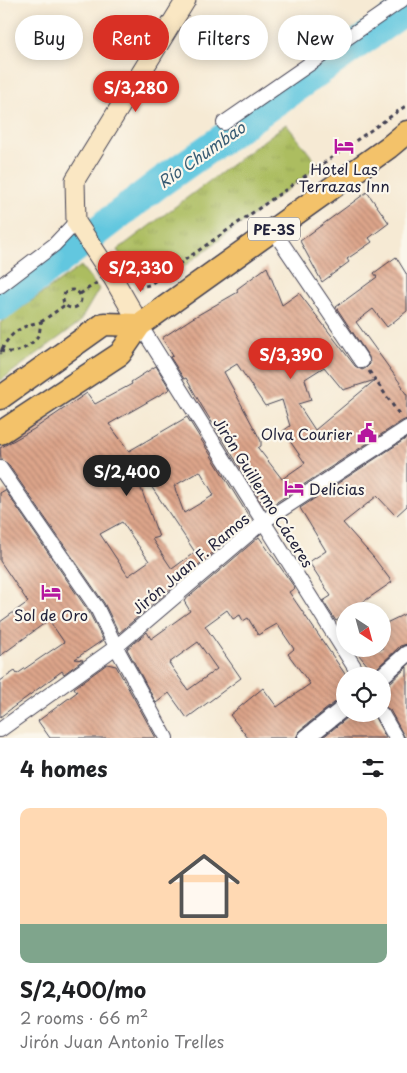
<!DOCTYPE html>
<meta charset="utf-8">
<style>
body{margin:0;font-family:"Playpen Sans",sans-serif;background:#f6f6f6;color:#202124;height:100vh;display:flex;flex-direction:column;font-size:19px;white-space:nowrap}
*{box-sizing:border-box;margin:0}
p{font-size:16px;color:#757577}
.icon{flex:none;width:28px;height:28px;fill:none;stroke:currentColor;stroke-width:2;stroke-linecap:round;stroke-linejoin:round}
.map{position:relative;height:738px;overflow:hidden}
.drawer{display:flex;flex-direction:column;background:#fff;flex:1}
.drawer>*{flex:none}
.top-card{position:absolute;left:15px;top:15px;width:378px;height:45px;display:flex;gap:10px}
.needle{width:32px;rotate:144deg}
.tools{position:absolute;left:336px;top:602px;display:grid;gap:10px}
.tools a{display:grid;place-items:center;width:55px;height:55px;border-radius:50%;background:#fff;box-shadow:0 2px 12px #0003;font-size:25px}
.price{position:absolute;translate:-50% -42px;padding:0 11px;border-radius:18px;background:#d93025;color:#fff;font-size:16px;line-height:32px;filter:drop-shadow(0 1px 2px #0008)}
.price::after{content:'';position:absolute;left:50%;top:30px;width:15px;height:11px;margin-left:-8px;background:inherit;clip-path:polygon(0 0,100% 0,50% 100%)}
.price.current{background:#222;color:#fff}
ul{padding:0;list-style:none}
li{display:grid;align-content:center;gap:10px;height:265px;padding:0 20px}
li span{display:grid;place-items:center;height:155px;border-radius:10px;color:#555}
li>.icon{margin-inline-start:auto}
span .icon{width:90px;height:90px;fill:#fffc;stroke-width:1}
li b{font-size:21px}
h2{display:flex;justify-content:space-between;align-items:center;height:60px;padding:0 20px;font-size:21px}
.chip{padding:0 18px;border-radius:22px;background:#fff;box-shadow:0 2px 12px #0003;font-size:18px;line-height:45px}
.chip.current{background:#d93025;color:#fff}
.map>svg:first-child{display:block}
.park{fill:url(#park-tufts);stroke:#67704e}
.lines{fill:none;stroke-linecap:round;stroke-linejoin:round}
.river{stroke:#62c7df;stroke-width:30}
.building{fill:url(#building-back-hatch);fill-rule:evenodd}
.minor-casing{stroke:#424052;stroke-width:16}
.tertiary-casing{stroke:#424052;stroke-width:19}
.secondary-casing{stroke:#424052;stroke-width:21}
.trunk-casing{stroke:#424052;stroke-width:25}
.path{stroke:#424052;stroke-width:3;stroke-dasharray:4 4;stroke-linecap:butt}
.minor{stroke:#fff;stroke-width:14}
.tertiary{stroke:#fff;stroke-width:16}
.secondary{stroke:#fae7c3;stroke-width:19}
.trunk{stroke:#f3c26a;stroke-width:22}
.labels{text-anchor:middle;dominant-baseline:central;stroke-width:4.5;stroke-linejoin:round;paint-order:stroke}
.shield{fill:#fbf7ec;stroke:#636270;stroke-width:1}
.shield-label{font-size:14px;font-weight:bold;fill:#22223b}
.poi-label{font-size:15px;fill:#22223b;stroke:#fbf7ec}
.street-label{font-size:15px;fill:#22223b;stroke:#fbf7ec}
.water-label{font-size:16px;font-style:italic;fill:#385c74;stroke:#fbf7ec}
</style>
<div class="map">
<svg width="407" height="738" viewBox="0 0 407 738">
<defs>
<pattern id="park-tufts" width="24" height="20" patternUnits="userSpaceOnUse" patternTransform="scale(1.25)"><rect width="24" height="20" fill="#acbd61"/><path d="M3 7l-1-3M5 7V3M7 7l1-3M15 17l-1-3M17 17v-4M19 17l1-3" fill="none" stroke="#94a255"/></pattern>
<pattern id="building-back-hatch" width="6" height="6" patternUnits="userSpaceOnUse" patternTransform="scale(1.25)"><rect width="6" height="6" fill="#dda58a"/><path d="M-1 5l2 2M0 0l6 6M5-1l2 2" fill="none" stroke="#b38672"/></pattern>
</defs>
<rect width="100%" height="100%" fill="#fbf7ec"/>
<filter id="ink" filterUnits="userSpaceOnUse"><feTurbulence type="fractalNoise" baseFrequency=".02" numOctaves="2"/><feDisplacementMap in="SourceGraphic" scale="10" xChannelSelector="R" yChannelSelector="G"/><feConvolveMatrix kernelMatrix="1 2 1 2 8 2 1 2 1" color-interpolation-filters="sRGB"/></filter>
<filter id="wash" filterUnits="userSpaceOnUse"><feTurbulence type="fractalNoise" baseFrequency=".0096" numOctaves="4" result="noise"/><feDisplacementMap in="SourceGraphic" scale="20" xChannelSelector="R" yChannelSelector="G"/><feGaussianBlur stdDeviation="1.12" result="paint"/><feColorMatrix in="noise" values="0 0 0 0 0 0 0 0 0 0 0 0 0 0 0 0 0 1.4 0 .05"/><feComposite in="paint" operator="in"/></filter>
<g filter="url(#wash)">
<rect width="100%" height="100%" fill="#f6ead4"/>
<g class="park">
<path d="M286,124L319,166L164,281L147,276L138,281L117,250Z"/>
<path d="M81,266L99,289L79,323L0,381V323Z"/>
</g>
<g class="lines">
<path class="river" d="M0,306L158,184L407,9"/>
</g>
<g id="blocks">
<g class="building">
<path d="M367,192L389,223L369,238L372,242L347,259L349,262L322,282L300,241Z"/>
<path d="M396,257L407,275V311L387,327L373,309L356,322L403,387L402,388L407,395V419L402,421L266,509L203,408L186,378L184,379L170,357L173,356L162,338L191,319L238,292L237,289L267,267L282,305L299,293L355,366L362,370L366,368L370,364L369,357L336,307L377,277L374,273ZM237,364L265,406L282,400L290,426L283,431L305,463L282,479L258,448L261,446V441L224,372ZM324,367L343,390L375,380L315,430L298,404L311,400L305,379Z"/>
<path d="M156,366L170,389L109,424L129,451L187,417L251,520L119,633L104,603L7,463L1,460L0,448L34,429L87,393L95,404L132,384L131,382ZM137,465L195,552L172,569L152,539L159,537L133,467ZM200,471L214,495L184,513L174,486ZM122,522L149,561L128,576L100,534Z"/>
<path d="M407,438V506L396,516L377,496L343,523L374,558L392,582L350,611H345V615L336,621L323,601L331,596L309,562L326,551L300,508Z"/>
<path d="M5,490L89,612L103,640L75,659L83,660L64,674L62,671L0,717V681L15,671L17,674L64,642L49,620L0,656V622L28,602L0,561V493Z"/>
<path d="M259,537L295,588L289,592L345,674V697L339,699L300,730L296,738H248L230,715L263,688L277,707L310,684L288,654L294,649L277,624L258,635L248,618L243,621L240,615L233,619L227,610L205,626L241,678L187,718L169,693L156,703L127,649L147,632L151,639L190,611L184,601ZM198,642L217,669L188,690L169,663Z"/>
<path d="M407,613V644L400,646L373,672L354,649H382V625Z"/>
<path d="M107,664L116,666L156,738H50L38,721L77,692L74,688Z"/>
<path d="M407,667V738H405L390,710L382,705V686L389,684Z"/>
<path d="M352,714H373L386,738H322Z"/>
</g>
</g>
</g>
<g filter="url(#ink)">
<use href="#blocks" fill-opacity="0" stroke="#424052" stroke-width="1"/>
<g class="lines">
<defs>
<g id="minor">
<path d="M224,123L402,0"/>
<path d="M273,230L362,361"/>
<path d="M0,286L54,245L76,222"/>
<path d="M140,325L360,676"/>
<path d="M0,468L97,608L116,647L166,738"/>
<path d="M382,714L396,738"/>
<path d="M0,730L116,647L264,521L407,428"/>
</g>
<g id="tertiary">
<path d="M382,676L407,654"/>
<path d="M306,738L345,707"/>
</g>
<path id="secondary" d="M140,325L113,278L76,222L75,180L186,0"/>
<g id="trunk">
<path d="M0,398L104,324L140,325"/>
<path d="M0,433L120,354L140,325L389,147L407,132"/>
</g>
</defs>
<use href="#minor" class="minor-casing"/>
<use href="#tertiary" class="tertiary-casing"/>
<use href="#secondary" class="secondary-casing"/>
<use href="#trunk" class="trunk-casing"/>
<g class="path">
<path d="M138,285L140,287L149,285L407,105"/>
<circle cx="72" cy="299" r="9"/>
<path d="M80,294L98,282"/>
<path d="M41,322L65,305"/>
<path d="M0,351H1C15,355 31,348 39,334C40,331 40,326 41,322C21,325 7,335 0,354"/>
<path d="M369,371L401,417"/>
</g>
<use href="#minor" class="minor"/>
<use href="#tertiary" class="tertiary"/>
<use href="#secondary" class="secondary"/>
<use href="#trunk" class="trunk"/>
</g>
</g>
<defs>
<symbol id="hotel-bare" viewBox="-9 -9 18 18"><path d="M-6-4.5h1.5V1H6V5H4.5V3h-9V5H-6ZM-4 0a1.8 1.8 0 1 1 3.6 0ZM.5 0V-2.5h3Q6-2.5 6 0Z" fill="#b5179e" stroke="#fbf7ec" stroke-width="2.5" paint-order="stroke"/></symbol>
<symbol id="civic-bare" viewBox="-9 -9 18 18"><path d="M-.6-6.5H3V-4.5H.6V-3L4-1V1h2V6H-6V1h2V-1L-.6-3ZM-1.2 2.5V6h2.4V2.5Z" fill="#b5179e" stroke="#fbf7ec" stroke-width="2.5" paint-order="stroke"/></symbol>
</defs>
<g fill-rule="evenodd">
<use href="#hotel-bare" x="330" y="132" width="28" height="28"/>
<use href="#civic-bare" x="353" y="419" width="28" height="28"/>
<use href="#hotel-bare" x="280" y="474" width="28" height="28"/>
<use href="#hotel-bare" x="37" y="578" width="28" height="28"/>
</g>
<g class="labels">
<rect class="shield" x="248" y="217.5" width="52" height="23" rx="4"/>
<g class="shield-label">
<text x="274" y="229">PE-3S</text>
</g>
<g class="poi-label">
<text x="344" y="168">Hotel Las<tspan x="344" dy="17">Terrazas Inn</tspan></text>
<text x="352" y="433" text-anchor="end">Olva Courier</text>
<text x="309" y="488" text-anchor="start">Delicias</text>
<text x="51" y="614">Sol de Oro</text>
</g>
<g class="street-label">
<text transform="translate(264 492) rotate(58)">Jirón Guillermo Cáceres</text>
<text transform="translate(190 563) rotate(-40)">Jirón Juan F. Ramos</text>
</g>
<g class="water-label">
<text transform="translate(201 154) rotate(-35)">Río Chumbao</text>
</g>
</g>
</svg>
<div class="tools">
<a><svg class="needle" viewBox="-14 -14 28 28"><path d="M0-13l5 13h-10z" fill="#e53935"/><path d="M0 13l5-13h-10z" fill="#757577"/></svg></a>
<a><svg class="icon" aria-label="locate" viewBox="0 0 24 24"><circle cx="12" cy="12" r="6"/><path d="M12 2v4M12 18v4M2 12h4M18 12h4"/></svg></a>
</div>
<b class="price" style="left:136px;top:113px">S/3,280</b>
<b class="price" style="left:141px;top:293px">S/2,330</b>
<b class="price" style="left:291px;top:380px">S/3,390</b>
<b class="price current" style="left:127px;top:497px">S/2,400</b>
<div class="top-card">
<a class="chip">Buy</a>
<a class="chip current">Rent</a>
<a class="chip">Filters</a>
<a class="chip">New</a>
</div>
</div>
<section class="drawer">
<h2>4 homes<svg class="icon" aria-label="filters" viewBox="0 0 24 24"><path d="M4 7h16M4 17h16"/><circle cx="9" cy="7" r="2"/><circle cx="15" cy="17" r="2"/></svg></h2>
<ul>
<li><span style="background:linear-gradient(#ffd9b3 75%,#7fa58c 0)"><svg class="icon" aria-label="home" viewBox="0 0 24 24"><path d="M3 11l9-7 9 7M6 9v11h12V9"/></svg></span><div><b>S/2,400/mo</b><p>2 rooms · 66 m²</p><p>Jirón Juan Antonio Trelles</p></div></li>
</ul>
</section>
